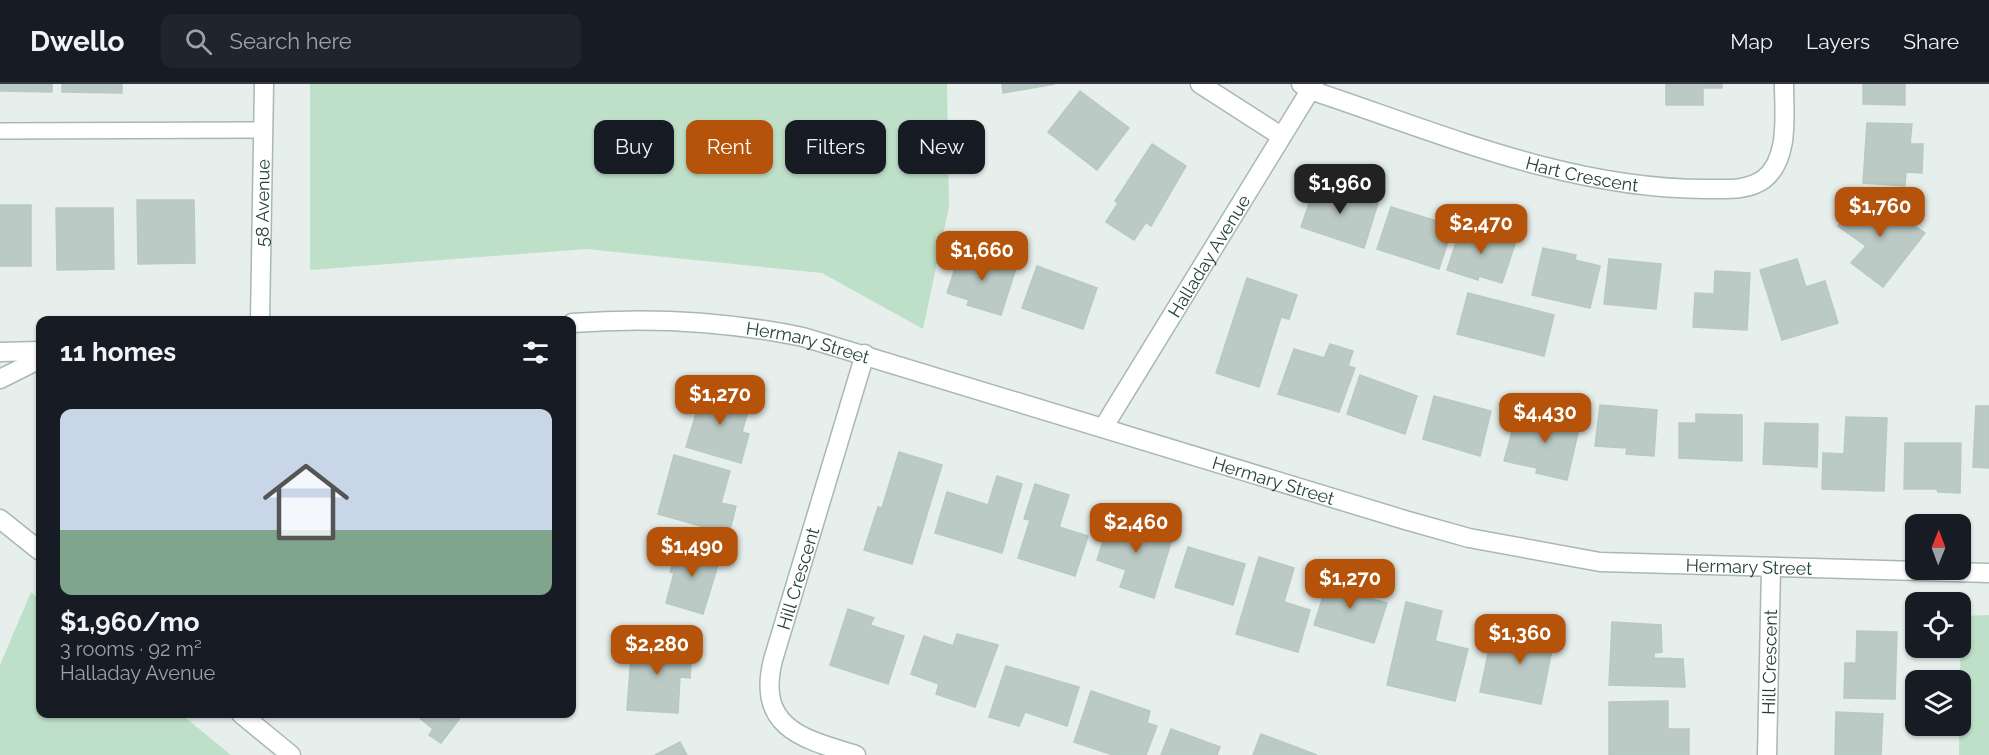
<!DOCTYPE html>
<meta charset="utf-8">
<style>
body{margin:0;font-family:Raleway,sans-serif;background:#20242c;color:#f1f3f6;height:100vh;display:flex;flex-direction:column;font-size:22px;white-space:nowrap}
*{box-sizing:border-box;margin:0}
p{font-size:20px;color:#9ea1a6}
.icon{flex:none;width:33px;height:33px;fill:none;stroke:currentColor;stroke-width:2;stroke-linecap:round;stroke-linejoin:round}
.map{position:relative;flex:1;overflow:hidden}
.side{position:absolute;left:36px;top:232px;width:540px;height:402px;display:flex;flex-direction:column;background:#171b24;border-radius:12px;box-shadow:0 2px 4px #0004}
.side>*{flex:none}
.hud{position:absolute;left:594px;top:36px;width:570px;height:54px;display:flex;gap:12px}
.needle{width:39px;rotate:1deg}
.fabs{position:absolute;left:1905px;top:430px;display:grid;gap:12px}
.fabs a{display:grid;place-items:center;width:66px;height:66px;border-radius:12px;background:#171b24;box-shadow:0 2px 4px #0004;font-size:30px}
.price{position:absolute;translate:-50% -51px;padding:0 14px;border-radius:12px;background:#b45309;color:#fff;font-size:20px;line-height:39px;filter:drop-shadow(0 2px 3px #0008)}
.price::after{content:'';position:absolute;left:50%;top:36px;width:18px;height:14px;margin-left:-9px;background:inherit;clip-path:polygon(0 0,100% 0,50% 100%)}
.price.selected{background:#222;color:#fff}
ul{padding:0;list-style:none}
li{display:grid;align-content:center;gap:12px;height:318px;padding:0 24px}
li+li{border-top:2px solid #363941}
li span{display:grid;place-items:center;height:186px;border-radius:12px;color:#555}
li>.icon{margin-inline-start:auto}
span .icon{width:108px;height:108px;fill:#fffc;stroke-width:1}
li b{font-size:26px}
h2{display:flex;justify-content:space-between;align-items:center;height:72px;padding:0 24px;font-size:26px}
.chip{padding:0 21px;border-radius:12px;background:#171b24;box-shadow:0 2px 4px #0004;font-size:21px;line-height:54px}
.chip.selected{background:#b45309;color:#fff}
header{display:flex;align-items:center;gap:36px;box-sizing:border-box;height:84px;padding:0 30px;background:#171b24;border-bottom:2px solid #363941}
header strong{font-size:28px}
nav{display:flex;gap:33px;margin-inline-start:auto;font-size:21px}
.search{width:420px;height:54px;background:#20242c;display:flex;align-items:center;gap:15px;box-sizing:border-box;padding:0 21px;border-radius:12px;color:#9ea1a6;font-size:22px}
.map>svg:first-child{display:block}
.green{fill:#bfe0c8}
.building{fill:#bbcac4;stroke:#b8c9c2;stroke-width:1.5}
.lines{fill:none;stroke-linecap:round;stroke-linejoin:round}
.service-casing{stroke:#a8b8b2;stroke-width:18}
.minor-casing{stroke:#a8b8b2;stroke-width:21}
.tertiary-casing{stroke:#a8b8b2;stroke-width:21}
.service{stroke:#fff;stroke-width:15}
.minor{stroke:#fff;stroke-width:18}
.tertiary{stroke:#fff;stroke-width:18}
.labels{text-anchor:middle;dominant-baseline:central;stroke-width:4.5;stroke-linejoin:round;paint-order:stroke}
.street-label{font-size:18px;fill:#24423a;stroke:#f7fbf9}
</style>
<header>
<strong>Dwello</strong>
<div class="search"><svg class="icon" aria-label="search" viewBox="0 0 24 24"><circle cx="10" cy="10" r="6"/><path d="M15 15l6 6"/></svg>Search here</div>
<nav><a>Map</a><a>Layers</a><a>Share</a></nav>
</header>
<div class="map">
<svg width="1989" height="671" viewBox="0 0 1989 671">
<rect width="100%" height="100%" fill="#e6efeb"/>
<g class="green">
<path d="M310,0H947L949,123L923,245L822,189L586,165L310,186Z"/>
<path d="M31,508L40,516V630H181L231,671H0V581Z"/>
<path d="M1989,531V671H1959L1961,532Z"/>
</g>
<g class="building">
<path d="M0,0H52V8L0,7Z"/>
<path d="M62,0H122V9L62,8Z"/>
<path d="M1002,0H1055L1003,9Z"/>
<path d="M1666,0H1722V4H1703V21H1666Z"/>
<path d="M1863,0H1905V21L1863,20Z"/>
<path d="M1080,7L1129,44L1097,86L1048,48Z"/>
<path d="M1867,39L1912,40L1910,60H1923L1922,89L1906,88L1905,102L1863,99Z"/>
<path d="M1152,60L1186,82L1151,142L1146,138L1134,156L1106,138L1118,119L1115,117Z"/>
<path d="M1316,99L1378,119L1364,164L1301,143Z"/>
<path d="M1862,107L1925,149L1883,203L1851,179L1866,162L1838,142Z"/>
<path d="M137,116H194L195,179L138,180Z"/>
<rect x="0" y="121" width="31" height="61"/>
<path d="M1391,123L1453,142L1439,185L1377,165Z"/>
<path d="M56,124H113L114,185L57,186Z"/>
<path d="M1462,140L1515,160L1502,199L1479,192L1478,196L1447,186Z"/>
<path d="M1543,164L1576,171L1575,176L1600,182L1590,224L1532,211Z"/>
<path d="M961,166L1016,184L1001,231L967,221L969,216L947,209Z"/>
<path d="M1609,175L1661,180L1656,225L1604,220Z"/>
<path d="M1797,175L1806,203L1825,197L1838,239L1782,256L1760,186Z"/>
<path d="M1037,182L1097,204L1083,245L1022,224Z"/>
<path d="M1715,187L1750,189L1747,246L1693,243L1695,209L1714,210Z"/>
<path d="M1247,194L1297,211L1289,235L1281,233L1259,303L1216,289Z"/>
<path d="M1468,209L1554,231L1544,272L1457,250Z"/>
<path d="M1330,260L1353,267L1348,282L1355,284L1339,328L1278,310L1294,265L1324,274Z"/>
<path d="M1360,291L1417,312L1405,350L1347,330Z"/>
<path d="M704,303L751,317L742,348L749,350L741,379L686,363Z"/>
<path d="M1434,312L1491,327L1480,372L1423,355Z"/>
<path d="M1600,321L1657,326L1654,372L1626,370L1627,364L1595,362Z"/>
<path d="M1976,322H1989V384L1973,383Z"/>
<path d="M1554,327L1582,332L1567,396L1536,389L1537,384L1504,377L1516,333L1550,341Z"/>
<path d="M1696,330L1742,331V377L1679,374V339H1696Z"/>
<path d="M1846,333L1887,334L1884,407L1822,405L1823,369L1844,370Z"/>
<path d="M1765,339L1818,340L1817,383L1763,380Z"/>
<path d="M1905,359H1961L1960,409L1938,408L1937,405H1904Z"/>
<path d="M899,368L942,381L912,480L864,466L878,423L882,424Z"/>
<path d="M674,371L730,387L721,419L736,422L729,450L658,430Z"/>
<path d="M997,392L1022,400L1002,469L935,449L947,408L988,421Z"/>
<path d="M1035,400L1069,411L1059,443L1088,452L1075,492L1018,474L1030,436L1024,435Z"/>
<path d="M1111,432L1173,452L1154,514L1120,503L1126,486L1097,476Z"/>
<path d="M679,458L721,471L703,530L666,519L674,489L670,488Z"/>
<path d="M1188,463L1245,480L1233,521L1175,503Z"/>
<path d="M1259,473L1294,484L1284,518L1310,526L1298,568L1236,550Z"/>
<path d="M1330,490L1362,500L1359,511L1387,519L1374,559L1314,541Z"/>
<path d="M1406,518L1442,527L1435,557L1468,565L1455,617L1387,601Z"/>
<path d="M848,525L874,534L870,541L904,552L888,600L830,581Z"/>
<path d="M1612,538L1661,541L1662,568L1654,569V574L1683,575L1685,603L1609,601Z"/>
<path d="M1519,539L1556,546L1541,620L1480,608L1491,556L1515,560Z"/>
<path d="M1857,547L1897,548L1895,615L1844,614L1845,579H1856Z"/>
<path d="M957,550L998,561L975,623L936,610L939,600L911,590L924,552L953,562Z"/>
<path d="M632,558L692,562L690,594L680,593L678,629L627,626Z"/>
<path d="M1006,582L1079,603L1067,642L1025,628L1019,642L989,633Z"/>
<path d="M1091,607L1150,627L1147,639L1157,642L1146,671H1113L1074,658Z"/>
<path d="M1668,617V645H1689V671H1609V618Z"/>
<path d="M1836,628L1883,630L1881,671H1835Z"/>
<path d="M415,630H463L441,659L429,651L433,645Z"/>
<path d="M1171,645L1220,663L1217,671H1161Z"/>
<path d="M1261,650L1317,671H1253Z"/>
<path d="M680,658L687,671H655Z"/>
</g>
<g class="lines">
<defs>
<path id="service" d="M0,47L264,46"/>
<g id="minor">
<path d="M1200,0L1281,52"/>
<path id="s1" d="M1301,0L1310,6C1440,49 1568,105 1706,105C1725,105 1748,107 1764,95C1790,74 1784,30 1784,0"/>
<path id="s2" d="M260,237L264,0"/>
<path id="s3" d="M1103,344L1314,0"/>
<path id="s4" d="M856,671C803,655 756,644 773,576L865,270"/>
<path id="s5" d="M1767,671L1771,484"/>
</g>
<g id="tertiary">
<path id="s6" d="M572,239C650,233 725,237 803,253L1405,436L1469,454L1600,478L1989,489"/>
<path d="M0,268L40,267"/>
<path d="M0,295L40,275"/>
<path d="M0,435L40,467"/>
<path d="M241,630L291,671"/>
</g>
</defs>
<use href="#service" class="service-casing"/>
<use href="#minor" class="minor-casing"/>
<use href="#tertiary" class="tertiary-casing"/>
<use href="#service" class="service"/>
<use href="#minor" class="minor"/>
<use href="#tertiary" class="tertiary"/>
</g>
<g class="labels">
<g class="street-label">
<text stroke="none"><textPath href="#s1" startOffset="296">Hart Crescent</textPath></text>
<text stroke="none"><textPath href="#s2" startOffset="118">58 Avenue</textPath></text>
<text stroke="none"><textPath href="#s3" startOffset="202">Halladay Avenue</textPath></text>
<text stroke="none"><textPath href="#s6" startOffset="238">Hermary Street</textPath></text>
<text stroke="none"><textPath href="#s6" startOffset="724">Hermary Street</textPath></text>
<text stroke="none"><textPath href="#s6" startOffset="1210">Hermary Street</textPath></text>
<text stroke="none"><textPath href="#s4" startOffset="232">Hill Crescent</textPath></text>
<text stroke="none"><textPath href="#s5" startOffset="93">Hill Crescent</textPath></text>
</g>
</g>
</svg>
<div class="fabs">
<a><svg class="needle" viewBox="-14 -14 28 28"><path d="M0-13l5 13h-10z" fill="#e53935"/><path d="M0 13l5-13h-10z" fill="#9ea1a6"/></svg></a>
<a><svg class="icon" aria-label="locate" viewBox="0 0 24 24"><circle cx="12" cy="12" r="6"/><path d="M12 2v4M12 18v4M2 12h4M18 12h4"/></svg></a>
<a><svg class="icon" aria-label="layers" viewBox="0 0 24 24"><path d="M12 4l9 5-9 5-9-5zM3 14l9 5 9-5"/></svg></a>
</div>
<b class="price selected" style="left:1340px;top:131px">$1,960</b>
<b class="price" style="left:1880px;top:154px">$1,760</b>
<b class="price" style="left:1481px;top:171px">$2,470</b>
<b class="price" style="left:982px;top:198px">$1,660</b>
<b class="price" style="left:720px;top:342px">$1,270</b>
<b class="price" style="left:1545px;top:360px">$4,430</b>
<b class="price" style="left:1136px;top:470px">$2,460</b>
<b class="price" style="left:692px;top:494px">$1,490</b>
<b class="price" style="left:1350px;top:526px">$1,270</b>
<b class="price" style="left:1520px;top:581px">$1,360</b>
<b class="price" style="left:657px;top:592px">$2,280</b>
<div class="hud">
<a class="chip">Buy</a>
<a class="chip selected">Rent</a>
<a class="chip">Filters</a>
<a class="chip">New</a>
</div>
<section class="side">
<h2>11 homes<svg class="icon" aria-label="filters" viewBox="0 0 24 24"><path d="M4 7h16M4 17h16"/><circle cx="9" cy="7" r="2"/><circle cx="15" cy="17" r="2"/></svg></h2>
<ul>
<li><span style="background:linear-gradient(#c9d6e8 65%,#7fa58c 0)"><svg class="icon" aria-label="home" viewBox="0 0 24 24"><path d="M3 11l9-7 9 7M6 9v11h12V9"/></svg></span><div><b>$1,960/mo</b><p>3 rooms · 92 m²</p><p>Halladay Avenue</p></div></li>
</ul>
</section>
</div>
